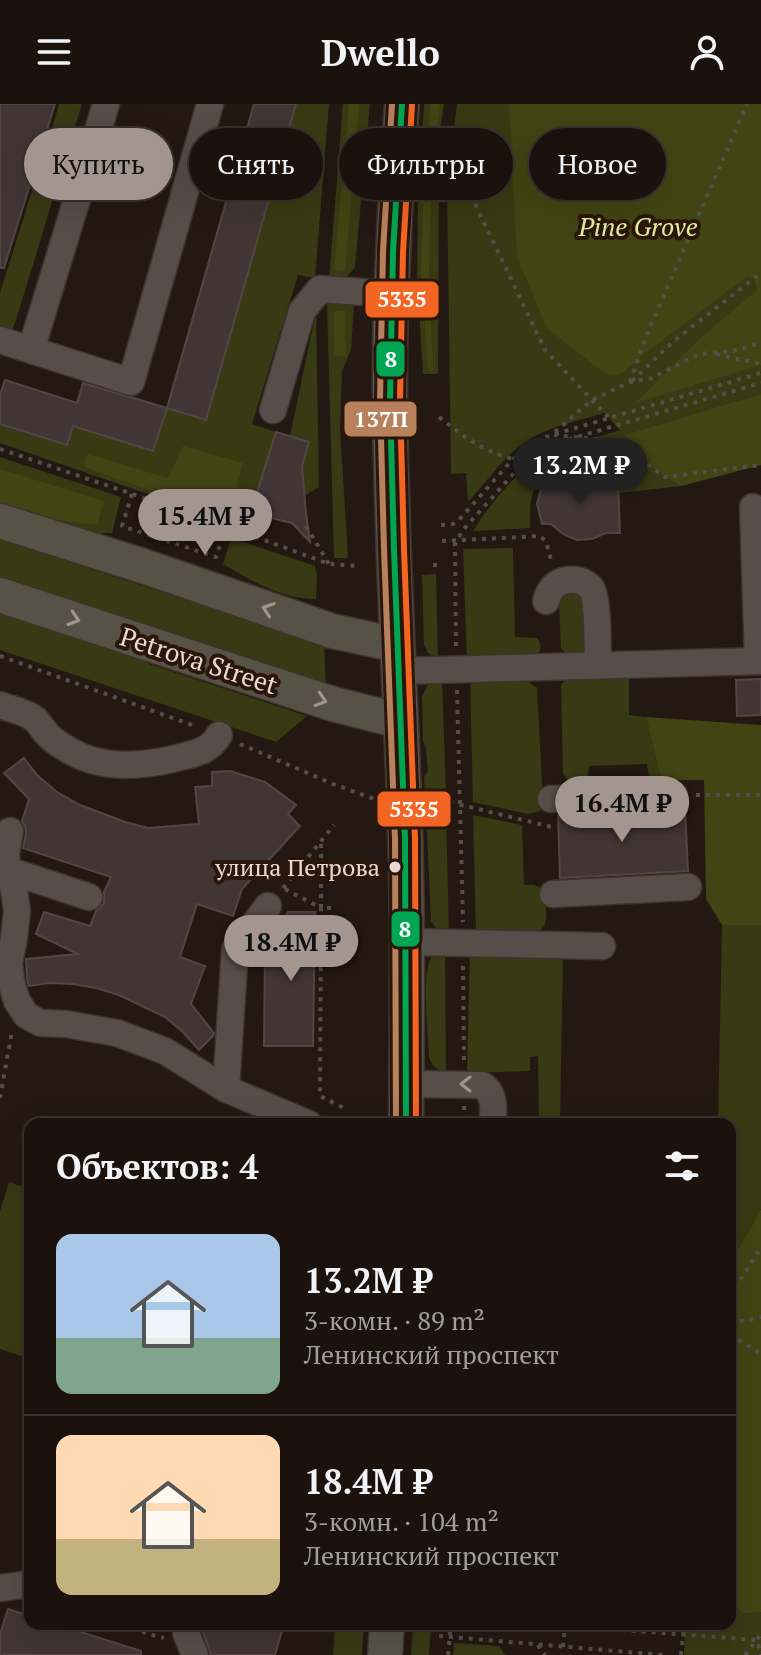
<!DOCTYPE html>
<html lang="ru">
<meta charset="utf-8">
<style>
body{margin:0;font-family:"PT Serif",serif;background:#28201c;color:#f1f3f6;height:100vh;display:flex;flex-direction:column;font-size:30px;white-space:nowrap}
*{box-sizing:border-box;margin:0}
p{font-size:26px;color:#a09e9e}
.icon{flex:none;width:44px;height:44px;fill:none;stroke:currentColor;stroke-width:2;stroke-linecap:round;stroke-linejoin:round}
.map{position:relative;flex:1;overflow:hidden}
.panel{position:absolute;left:24px;top:1014px;width:712px;height:512px;display:flex;flex-direction:column;background:#1b120e;border-radius:16px;box-shadow:0 8px 32px #0002,0 0 0 2px #39322e}
.panel>*{flex:none}
.hud{position:absolute;left:24px;top:24px;width:714px;height:72px;display:flex;gap:16px}
.price{position:absolute;translate:-50% -68px;padding:0 18px;border-radius:28px;background:#a4958f;color:#111;font-size:26px;line-height:52px;filter:drop-shadow(0 2px 4px #0008)}
.price::after{content:'';position:absolute;left:50%;top:48px;width:24px;height:18px;margin-left:-12px;background:inherit;clip-path:polygon(0 0,100% 0,50% 100%)}
.price.selected{background:#222;color:#fff}
ul{padding:0;list-style:none}
li{display:flex;align-items:center;gap:24px;height:200px;padding:0 32px}
li+li{border-top:2px solid #39322e}
li span{display:grid;place-items:center;flex:none;width:224px;height:160px;border-radius:16px;color:#555}
li>.icon{margin-inline-start:auto}
span .icon{width:96px;height:96px;fill:#fffc;stroke-width:1}
li b{font-size:34px}
h2{display:flex;justify-content:space-between;align-items:center;height:96px;padding:0 32px;font-size:34px}
.pill{padding:0 28px;border-radius:36px;background:#1b120e;box-shadow:0 8px 32px #0002,0 0 0 2px #39322e;font-size:28px;line-height:72px}
.pill.selected{background:#a4958f;color:#111}
header{display:flex;justify-content:space-between;align-items:center;height:104px;padding:0 32px;background:#1b120e;font-size:36px;font-weight:700}
.map>svg:first-child{display:block}
.green{fill:#383a13}
.forest{fill:#414413}
.building{fill:#413635;stroke:#524645;stroke-width:2}
.lines{fill:none;stroke-linecap:round;stroke-linejoin:round}
.minor-casing{stroke:#3d332f;stroke-width:29}
.major-casing{stroke:#3d332f;stroke-width:37}
.path{stroke:#564e49;stroke-width:4;stroke-dasharray:4 6;stroke-linecap:butt}
.minor{stroke:#574d49;stroke-width:26}
.major{stroke:#585246;stroke-width:34}
.bus-1-casing{stroke:#2b160b;stroke-width:12}
.bus-2-casing{stroke:#2b160b;stroke-width:12}
.bus-3-casing{stroke:#2b160b;stroke-width:12}
.bus-1{stroke:#00a651;stroke-width:6}
.bus-2{stroke:#b6815c;stroke-width:6}
.bus-3{stroke:#f26522;stroke-width:6}
.oneway{stroke:#a0968c}
.oneway2{stroke:#a0938e}
.bus-dot{fill:#e9d9d2;stroke:#2b160b;stroke-width:3}
.labels{text-anchor:middle;dominant-baseline:central;stroke-width:8;stroke-linejoin:round;paint-order:stroke}
.bus-label{font-size:24px;fill:#e9d9d2;stroke:#2b160b;text-anchor:end}
.park-label{font-size:26px;font-style:italic;fill:#e3ed99;stroke:#2b160b}
.street-label{font-size:26px;fill:#e9d9d2;stroke:#2b160b}
.line-badge{stroke:#2b160b;stroke-width:3}
.badge-label{font-size:22px;text-anchor:middle;font-weight:bold;fill:#fff}
</style>
<header><svg class="icon" aria-label="menu" viewBox="0 0 24 24"><path d="M4 6h16M4 12h16M4 18h16"/></svg>Dwello<svg class="icon" aria-label="person" viewBox="0 0 24 24"><circle cx="12" cy="8" r="4"/><path d="M4 21q1-7 8-7t8 7"/></svg></header>
<div class="map">
<svg width="761" height="1551" viewBox="0 0 761 1551">
<rect width="100%" height="100%" fill="#241812"/>
<g class="green">
<path d="M59,0H82L16,216L12,227L0,233V189L36,74L49,63L55,48L51,28Z"/>
<path d="M296,0H329L315,174L298,171L252,320L276,328L256,392L266,413L261,429L0,339V320L66,341L73,322L167,304L206,315Z"/>
<path d="M343,0H370L355,163C346,175 344,176 329,175Z"/>
<path d="M424,0H444L439,33L438,270H423L417,173L418,99Z"/>
<path d="M457,0H761V361L681,382L619,389L618,372L631,371V362L595,364L594,359C544,361 528,372 530,424L473,427C487,403 527,355 552,345C574,337 598,334 620,326L604,309C579,317 549,322 527,337C504,352 488,376 470,396H468L466,369L451,370L447,80Z"/>
<path d="M348,197L354,201L351,246L342,267L340,325L348,454H334L327,198Z"/>
<path d="M316,208L319,383L304,392L302,362L309,339L290,332Z"/>
<path d="M0,353L121,393L112,429H75L0,403Z"/>
<path d="M231,434L315,462L317,471L316,495C282,495 251,477 223,460Z"/>
<path d="M0,436L324,540L326,583L0,478Z"/>
<path d="M513,444L515,533L537,534C542,540 541,545 538,551L467,559L463,445Z"/>
<path d="M436,470L438,554L428,549L424,540L422,471Z"/>
<path d="M567,488L584,490L586,550L567,551L561,544L559,499L561,493Z"/>
<path d="M0,503L102,536L149,560L307,612L276,638L0,546Z"/>
<path d="M629,570V611L646,613L661,676L655,677L649,674L647,660L589,662L587,676C577,681 569,679 563,670L561,581L568,572Z"/>
<path d="M470,573L525,575L537,584L543,697L540,707L528,710L473,698Z"/>
<path d="M442,576L446,690L425,691L424,673L428,667L426,645L423,637L422,592L429,579Z"/>
<path d="M446,706L449,831L439,828L431,817L426,708Z"/>
<path d="M473,711L522,721L524,781C527,781 534,780 537,782C546,785 548,811 545,820C543,825 540,826 535,828L476,830Z"/>
<path d="M722,821H761V1105L730,1159V1020H718Z"/>
<path d="M445,844L446,969C437,965 432,963 429,953C428,931 422,873 430,856C433,849 439,847 445,844Z"/>
<path d="M470,846L563,850L560,1020L539,1019L538,952L530,953V967L467,969Z"/>
<path d="M9,1078L30,1085V1255L0,1245V1107Z"/>
<path d="M730,1501L744,1510L761,1508V1551H684L685,1526L599,1520H730Z"/>
<path d="M335,1520H364L362,1551H333Z"/>
<path d="M413,1520H431L429,1551H411Z"/>
<path d="M454,1539L499,1542L505,1551H453Z"/>
</g>
<g class="forest">
<path d="M349,0H359L345,167L334,166Z"/>
<path d="M430,0H440L431,82L429,167L433,270L428,266L421,167L424,82Z"/>
<path d="M509,0H761V261L635,299L706,229L757,186L754,175L747,172L638,255L621,270L612,272L604,269L547,224L517,153Z"/>
<path d="M334,207H345L346,252L334,253Z"/>
<path d="M761,290V361L681,382L650,362L625,331Z"/>
<path d="M183,342L243,359L237,382L246,402L241,418L84,363L87,350L168,374Z"/>
<path d="M0,365L104,397L97,421L52,415L0,399Z"/>
<path d="M646,613L761,621V821H722L706,795L704,676H661Z"/>
<path d="M761,1105V1508L744,1510L730,1501V1159Z"/>
</g>
<g class="building">
<path d="M0,0H55L4,164H0Z"/>
<path d="M254,0H296L206,316L167,304Z"/>
<path d="M5,276L77,299L83,279L167,304L153,347L73,322L67,341L0,320V291Z"/>
<path d="M276,328L309,338L302,362L306,410L310,438L292,419L266,413L256,392Z"/>
<path d="M563,369L579,371L593,377L618,376L620,429H606L592,435L577,436L563,430L551,420H542L537,400L540,388L550,375Z"/>
<path d="M761,575V611L737,612L736,576Z"/>
<path d="M24,654L37,671L57,688L80,701L125,718L148,724L199,720L195,683L212,682V668L230,667L265,678L296,701L288,710L300,722L242,785L233,812L197,800L180,853L205,862L191,900L214,929L213,932L199,946L183,928L165,913L119,891L96,884L73,880L49,879L29,882L27,874L26,855L78,850L36,830L44,808L90,822L96,807L104,799V788L111,773L23,744L26,729L25,722L22,717L29,695L4,669Z"/>
<path d="M685,704L688,767L560,774L558,711L675,707Z"/>
<path d="M288,808H315L313,942H264L265,846Z"/>
<path d="M8,1505L30,1512V1520H56L141,1547V1551H0V1530Z"/>
<path d="M205,1520H284L275,1551H211L203,1528Z"/>
</g>
<g class="lines">
<defs>
<g id="minor">
<path d="M0,236L131,278L210,0"/>
<path d="M31,246L106,0"/>
<path d="M273,306L302,207L320,185L391,190"/>
<path d="M753,403L758,557"/>
<path d="M546,497C549,486 555,478 567,476C576,475 585,477 591,484C599,495 597,545 598,561"/>
<path d="M398,567L761,557"/>
<path d="M0,601C10,605 26,608 35,615C39,619 43,626 47,630C52,636 60,641 67,645C101,666 140,663 177,654C195,649 209,648 219,631"/>
<path d="M551,695L674,691"/>
<path d="M10,727L6,749L7,766L14,785L17,807L14,834L9,859L11,877L17,897L26,911L40,919L66,920L117,929L165,947L226,985L309,1020"/>
<path d="M7,766L89,793"/>
<path d="M553,790L688,783"/>
<path d="M407,838L602,842"/>
<path d="M406,980L482,981C496,990 493,1005 493,1020"/>
<path d="M226,985L235,845L268,802"/>
<path d="M0,1484L30,1480"/>
<path d="M188,1520L186,1529L195,1551"/>
</g>
<g id="major">
<path d="M402,0C395,98 389,197 390,296C391,428 399,561 404,694C408,803 407,911 406,1020"/>
<path d="M0,417L143,462L332,527L397,541"/>
<path d="M0,491L333,600L400,617"/>
<path d="M385,1551L387,1520"/>
</g>
</defs>
<use href="#minor" class="minor-casing"/>
<use href="#major" class="major-casing"/>
<g class="path">
<path d="M445,37L545,246L608,313"/>
<path d="M716,250L761,260"/>
<path d="M632,277L675,236L761,169"/>
<path d="M630,278L646,233L747,0"/>
<path d="M439,313C463,332 482,347 513,355"/>
<path d="M555,328L592,296L630,278L652,274L699,250L733,247L761,239"/>
<path d="M554,331C571,333 595,334 611,339C632,346 648,362 665,373L761,361"/>
<path d="M0,345L226,422L329,460L358,462"/>
<path d="M132,390L122,422L216,453L226,422"/>
<path d="M441,421L453,420L458,417L513,355L542,334L761,269"/>
<path d="M306,422L329,460"/>
<path d="M442,437L539,432L546,437L551,456"/>
<path d="M433,461H443"/>
<path d="M456,542L455,440L463,426L524,358L533,351L553,340L761,279"/>
<path d="M0,552L195,622"/>
<path d="M457,586L463,818"/>
<path d="M240,640L333,680L377,696"/>
<path d="M696,691H761"/>
<path d="M430,696L449,698L552,723"/>
<path d="M321,740V804H336"/>
<path d="M283,784L334,721"/>
<path d="M285,785L321,804L320,992L344,1004"/>
<path d="M463,862L464,958"/>
<path d="M0,994L12,927"/>
<path d="M464,1002L465,1020"/>
<path d="M730,1193L761,1143"/>
<path d="M730,1219L761,1213"/>
<path d="M730,1230L761,1250"/>
<path d="M730,1262L735,1232"/>
<path d="M113,1520L164,1534"/>
<path d="M542,1520L757,1536L761,1551"/>
<path d="M439,1532L663,1551"/>
<path d="M538,1541L545,1551"/>
<path d="M563,1543L565,1522"/>
<path d="M448,1551L451,1520"/>
<path d="M681,1551L684,1520"/>
<path d="M745,1551L761,1530"/>
</g>
<use href="#minor" class="minor"/>
<use href="#major" class="major"/>
<defs>
<path id="bus-1" d="M402,0L393,148L390,296L394,445L405,735L406,1020"/>
<path id="bus-2" d="M392,0L383,147L380,296L384,445L395,735L396,1020"/>
<path id="bus-3" d="M412,1L403,148L400,296L404,445L415,735L416,1020"/>
</defs>
<use href="#bus-1" class="bus-1-casing"/>
<use href="#bus-2" class="bus-2-casing"/>
<use href="#bus-3" class="bus-3-casing"/>
<use href="#bus-1" class="bus-1"/>
<use href="#bus-2" class="bus-2"/>
<use href="#bus-3" class="bus-3"/>
</g>
<defs><path id="oneway-chevron" d="M-2-3.5L2.5 0L-2 3.5" fill="none" stroke-width="1.6" stroke-linecap="round" stroke-linejoin="round" transform="scale(2)"/></defs>
<g class="oneway">
<use href="#oneway-chevron" transform="translate(268 505) rotate(-161)"/>
<use href="#oneway-chevron" transform="translate(74 515) rotate(18)"/>
<use href="#oneway-chevron" transform="translate(321 596) rotate(18)"/>
</g>
<use class="oneway2" href="#oneway-chevron" transform="translate(466 980) rotate(-179)"/>
<circle class="bus-dot" cx="395" cy="763" r="7"/>
<g class="labels">
<g class="bus-label">
<text x="380" y="763">улица Петрова</text>
</g>
<g class="park-label">
<text x="638" y="122">Pine Grove</text>
</g>
<g class="street-label">
<text transform="translate(199 556) rotate(18)">Petrova Street</text>
</g>
</g>
<g class="line-badge">
<rect x="364" y="176" width="76" height="39" rx="8" fill="#f26522"/>
<rect x="375" y="236" width="31" height="38" rx="8" fill="#00a651"/>
<rect x="343" y="296" width="75" height="38" rx="8" fill="#b6815c"/>
<rect x="376" y="686" width="76" height="38" rx="8" fill="#f26522"/>
<rect x="390" y="806" width="31" height="38" rx="8" fill="#00a651"/>
</g>
<g class="badge-label">
<text x="402" y="203">5335</text>
<text x="391" y="263">8</text>
<text x="381" y="323">137П</text>
<text x="414" y="713">5335</text>
<text x="405" y="833">8</text>
</g>
</svg>
<b class="price selected" style="left:580px;top:402px">13.2M ₽</b>
<b class="price" style="left:205px;top:453px">15.4M ₽</b>
<b class="price" style="left:622px;top:740px">16.4M ₽</b>
<b class="price" style="left:291px;top:879px">18.4M ₽</b>
<div class="hud">
<a class="pill selected">Купить</a>
<a class="pill">Снять</a>
<a class="pill">Фильтры</a>
<a class="pill">Новое</a>
</div>
<section class="panel">
<h2>Объектов: 4<svg class="icon" aria-label="filters" viewBox="0 0 24 24"><path d="M4 7h16M4 17h16"/><circle cx="9" cy="7" r="2"/><circle cx="15" cy="17" r="2"/></svg></h2>
<ul>
<li><span style="background:linear-gradient(#a9c7e8 65%,#7fa58c 0)"><svg class="icon" aria-label="home" viewBox="0 0 24 24"><path d="M3 11l9-7 9 7M6 9v11h12V9"/></svg></span><div><b>13.2M ₽</b><p>3-комн. · 89 m²</p><p>Ленинский проспект</p></div></li>
<li><span style="background:linear-gradient(#ffd9b3 65%,#c2b280 0)"><svg class="icon" aria-label="home" viewBox="0 0 24 24"><path d="M3 11l9-7 9 7M6 9v11h12V9"/></svg></span><div><b>18.4M ₽</b><p>3-комн. · 104 m²</p><p>Ленинский проспект</p></div></li>
</ul>
</section>
</div>
